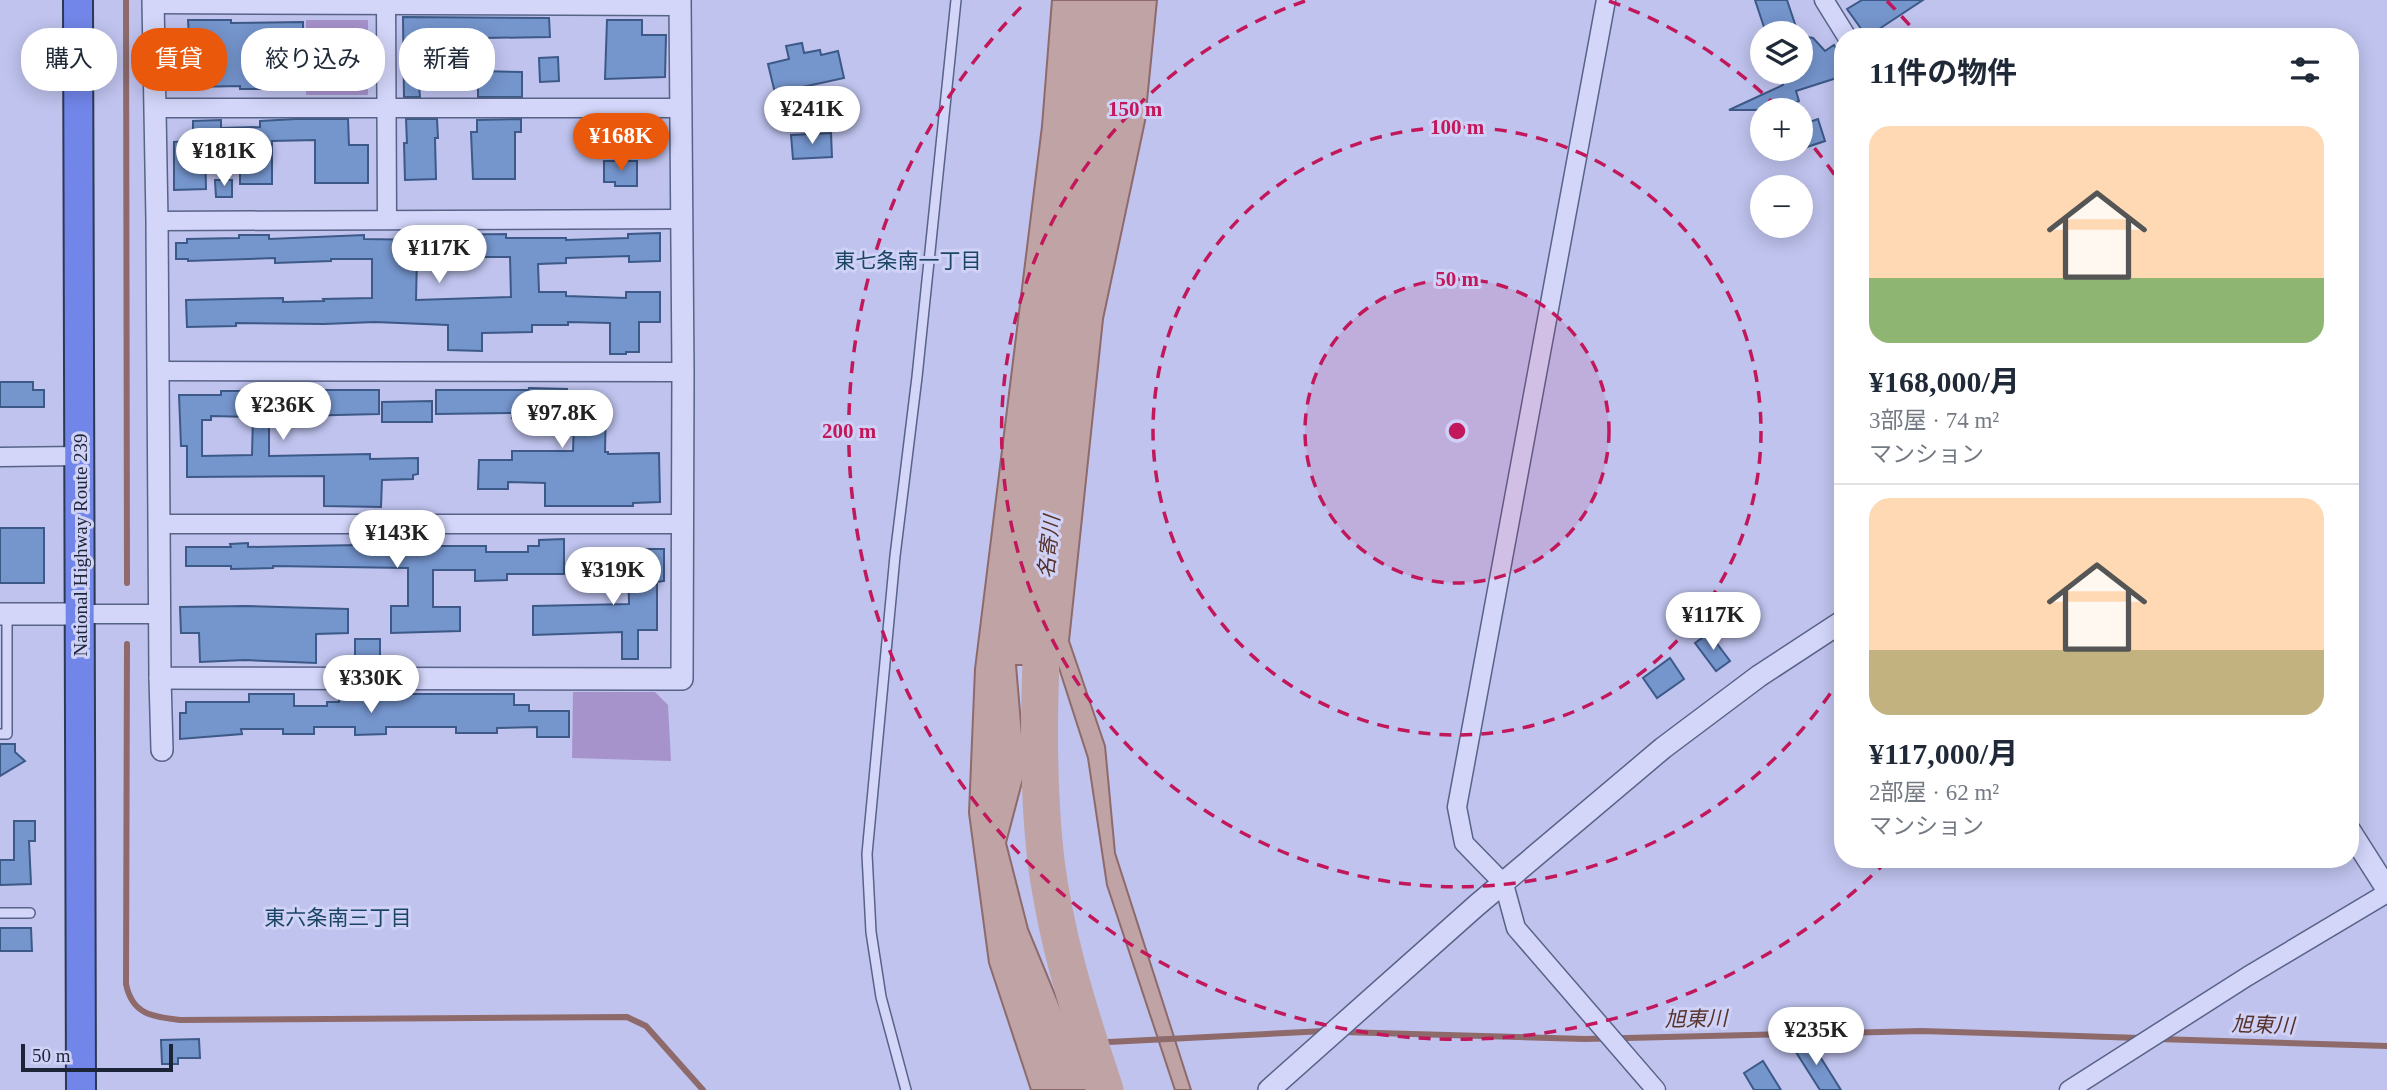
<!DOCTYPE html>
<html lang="ja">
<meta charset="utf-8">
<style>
body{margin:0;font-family:"Times New Roman","Noto Sans JP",serif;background:#f6f6f7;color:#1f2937;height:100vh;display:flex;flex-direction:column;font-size:26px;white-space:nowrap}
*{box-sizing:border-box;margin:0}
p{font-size:23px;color:#747a83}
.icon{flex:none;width:38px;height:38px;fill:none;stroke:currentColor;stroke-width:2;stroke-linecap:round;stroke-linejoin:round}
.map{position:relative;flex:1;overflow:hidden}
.panel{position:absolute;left:1834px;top:28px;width:525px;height:840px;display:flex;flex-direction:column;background:#fff;border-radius:28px;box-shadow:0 4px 18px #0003}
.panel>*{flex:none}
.hud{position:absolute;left:21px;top:28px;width:665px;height:63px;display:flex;gap:14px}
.fabs{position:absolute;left:1750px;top:21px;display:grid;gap:14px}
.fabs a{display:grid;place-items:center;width:63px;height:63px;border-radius:50%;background:#fff;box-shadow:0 4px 18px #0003;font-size:35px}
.scale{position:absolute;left:21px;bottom:18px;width:152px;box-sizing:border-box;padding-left:7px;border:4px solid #1c2437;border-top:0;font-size:19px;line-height:24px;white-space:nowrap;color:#1c2437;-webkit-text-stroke:5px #cfd2f6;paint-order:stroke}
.price{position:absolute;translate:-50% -60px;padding:0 16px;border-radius:24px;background:#fff;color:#222;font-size:23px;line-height:46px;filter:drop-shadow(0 2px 4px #0008)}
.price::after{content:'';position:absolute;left:50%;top:42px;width:21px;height:16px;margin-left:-10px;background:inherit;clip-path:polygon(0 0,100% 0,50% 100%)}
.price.selected{background:#ea580c;color:#fff}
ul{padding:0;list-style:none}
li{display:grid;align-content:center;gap:14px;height:371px;padding:0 35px}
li+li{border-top:2px solid #e0e1e3}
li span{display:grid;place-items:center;height:217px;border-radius:21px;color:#555}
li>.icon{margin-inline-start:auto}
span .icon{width:126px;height:126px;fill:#fffc;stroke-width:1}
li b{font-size:30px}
h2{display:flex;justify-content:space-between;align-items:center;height:84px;padding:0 35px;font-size:30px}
.tag{padding:0 24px;border-radius:28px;background:#fff;box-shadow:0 4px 18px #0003;font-size:24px;line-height:63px}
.tag.selected{background:#ea580c;color:#fff}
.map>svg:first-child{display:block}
.green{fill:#a793cc}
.water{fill:#c0a3a5;stroke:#8e6a6b;stroke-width:2}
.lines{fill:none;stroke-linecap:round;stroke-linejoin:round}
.stream{stroke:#8e6a6b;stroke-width:6}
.river{stroke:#c0a3a5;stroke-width:37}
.building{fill:#7595cd;stroke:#3d5987;stroke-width:2;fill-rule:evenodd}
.service-casing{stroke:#576387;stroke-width:12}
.minor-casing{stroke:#576387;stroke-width:21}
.tertiary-casing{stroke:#576387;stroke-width:24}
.trunk-casing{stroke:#2c3955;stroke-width:32}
.service{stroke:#d3d6f9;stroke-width:9}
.minor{stroke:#d3d6f9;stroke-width:18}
.tertiary{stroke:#d3d6f9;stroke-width:21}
.trunk{stroke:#7286ea;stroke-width:28}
.ring{fill:none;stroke:#c2185b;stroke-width:3.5;stroke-dasharray:12 9}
.labels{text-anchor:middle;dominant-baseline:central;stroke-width:6;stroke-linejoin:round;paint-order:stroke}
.street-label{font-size:19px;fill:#1c2437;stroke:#cfd2f6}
.neighbourhood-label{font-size:21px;fill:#1b4564;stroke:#cfd2f6}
.water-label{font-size:21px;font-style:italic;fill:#57322b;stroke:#cfd2f6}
.centre{fill:#c2185b;stroke:#cfd2f6;stroke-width:3.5}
.ring-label{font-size:21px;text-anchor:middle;font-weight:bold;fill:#c2185b;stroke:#cfd2f6;stroke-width:6;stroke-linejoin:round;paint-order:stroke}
</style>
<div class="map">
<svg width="2387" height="1090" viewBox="0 0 2387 1090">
<rect width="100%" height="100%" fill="#bfc3ee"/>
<g class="green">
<rect x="306" y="20" width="62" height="75"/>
<path d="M573,692H655L668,705L671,761L572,758Z"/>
</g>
<path class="water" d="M1052,0H1157L1145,121L1103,319L1069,641L1105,746L1115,853L1191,1090H1175L1107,885L1088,758L1058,665H1016L1025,771L1006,843L1028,929L1075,1043L1112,1090H1031L989,963L969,813L975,669L1042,126Z"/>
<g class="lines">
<g class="stream">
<path d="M126,0L127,583"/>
<path d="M127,644L126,984C132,1014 152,1017 180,1020L627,1017L646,1026L703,1090"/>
<path d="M1343,1032L1585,1039L1922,1031L2140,1038"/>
<path d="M2158,1039L2387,1046"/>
<path d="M1089,1043L1325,1031"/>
</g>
<path class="river" d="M1043,617C1039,695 1037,774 1045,852C1054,933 1079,1012 1105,1090"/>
</g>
<g class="building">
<path d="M1755,0H1787L1798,33H1766Z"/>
<path d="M1862,0H1923L1867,37L1847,9Z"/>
<path d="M403,17L549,18L550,37L483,38V40L438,41V85H419L420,97H404Z"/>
<path d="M188,20H231V23L303,22V38H284L283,89H240V86L192,87Z"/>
<path d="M607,20H642V35H666L665,77L605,79Z"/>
<path d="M1801,36L1813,38L1825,51L1834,45L1843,58V76L1796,91L1799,101L1779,110H1729L1783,85L1779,72H1801Z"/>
<path d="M802,43L804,53L820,50L821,55L838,51L844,78L775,93L768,64L789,59L786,46Z"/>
<path d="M558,57L559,81L540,82L539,58Z"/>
<path d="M478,71L522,72V97H478Z"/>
<path d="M296,119H348L349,145H368V183H315V140L272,141V184H240V146L205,147L206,189L174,190V142L193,141V121L221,120V128L260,127V121Z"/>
<path d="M406,119H437L438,138H435L436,179L405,180L404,143H407Z"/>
<path d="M521,119V132H515V179H473L471,132H477V120Z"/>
<path d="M1818,119L1825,141L1801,149V125Z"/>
<path d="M831,133L832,157L793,159L791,135Z"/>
<path d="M604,161H637V186H615V182H604Z"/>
<path d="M215,180H232V197H216Z"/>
<path d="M660,233V261L629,262V256L566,258V263L538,264L539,292H566V296L626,298V292H660V322H639V352H626V354H610V323L568,322V325H532V332L482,333V351L448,350V325L375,322L324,324L236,323V326L187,327L186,300L283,298V302L324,301L323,299L372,298V259H331V261L275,263V258L188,261V259H176V243H187V239L239,238V235H269V239L364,235V239L426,240V235L506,234V238H566V240L628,238V234ZM417,257H510L511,297L416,300Z"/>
<path d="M0,382H33V390H44V407H0Z"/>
<path d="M529,388L567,389V393H598V402H606L605,452H608V454L659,453L660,502L633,503V506H545V483L508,482V489H478L479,460H512V451H573L574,419L512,418V413L436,414V390H529Z"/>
<path d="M306,390H379V414L295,416V425H269V456L370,454V459L418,458V474L413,475V479L382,480L381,507L324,506V476L187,477V446H181L179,395H221V391H248V393L306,392ZM211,416L253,417L252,455L202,456V420H211Z"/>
<path d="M432,401V422H382V402Z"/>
<rect x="0" y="528" width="44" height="55"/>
<path d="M564,539V574H507V580L475,581V570H433V607H460V631L391,633V606H408V568L273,566V568L231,569V566H186V547H231L230,544L248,543V547L357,545V548L437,549V546H486V552H528V546H539V540Z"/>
<path d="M628,549H664V581L657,582V630H638V659H622V632L533,635V606L629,604Z"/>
<path d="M246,606L348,609V633L316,634V663L245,660L200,662L199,633H181L180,607Z"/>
<path d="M1709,633L1730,661L1716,671L1695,643Z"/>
<path d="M355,639H380V660L355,661Z"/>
<path d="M1670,658L1684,679L1657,698L1643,678Z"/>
<path d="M249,694H294V706H327V702H339V698L368,699V694H514V705H529V711H569V737H537V727L497,728V733H456V727H386V734L355,735V727H314V734H283V729H241L242,734L180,739V713H186V702H249Z"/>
<path d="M0,744H15V752L25,761L0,776Z"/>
<path d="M14,821H35V841H29L31,884L0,885V860H14Z"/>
<path d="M0,928H31L32,951H0Z"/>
<path d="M199,1039L200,1058H178V1064H162L161,1040Z"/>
<path d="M1809,1039L1841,1090H1820L1794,1049Z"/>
<path d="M1763,1061L1781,1090H1754L1744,1073Z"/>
</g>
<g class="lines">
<defs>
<g id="service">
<path d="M0,734H7V614"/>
<path d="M0,913H30"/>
<path d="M906,1090L881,997L871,932L867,854L895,556L917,377L956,0"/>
</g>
<g id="minor">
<path d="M386,0L387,219"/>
<path d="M1606,0L1457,807L1464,843L1504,884L1516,928L1656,1090"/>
<path d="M1824,0L1847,37"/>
<path d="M153,4L680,6"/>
<path d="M155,108H681"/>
<path d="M157,221L681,219"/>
<path d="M158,371L683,372"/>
<path d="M0,457L79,456"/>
<path d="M159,524H683"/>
<path d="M81,614H160"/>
<path d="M2069,1090L2248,976L2387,893"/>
</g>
<g id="tertiary">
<path d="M153,0L157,221L160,678L682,679L683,372L680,0"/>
<path d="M0,614H81"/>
<path d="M160,678L162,750"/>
<path d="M2350,831L2387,889"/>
<path d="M1269,1090L1477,905L1663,748L1759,676L1843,621"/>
</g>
<path id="trunk" d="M78,0L81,1090"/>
</defs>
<use href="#service" class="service-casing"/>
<use href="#minor" class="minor-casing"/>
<use href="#tertiary" class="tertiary-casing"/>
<use href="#trunk" class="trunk-casing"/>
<use href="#service" class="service"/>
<use href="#minor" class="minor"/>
<use href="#tertiary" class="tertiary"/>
<use href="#trunk" class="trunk"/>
</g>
<circle cx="1457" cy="431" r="152" fill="#c2185b" fill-opacity=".12"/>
<g class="ring">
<circle cx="1457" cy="431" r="152"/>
<circle cx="1457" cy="431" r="304"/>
<path d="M1842 676A456 456 0 1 1 1305 1M1609 1A456 456 0 0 1 1779 109M1801 132A456 456 0 0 1 1842 186"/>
<path d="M1887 861A608 608 0 1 1 1027 1M1887 1A608 608 0 0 1 1919 36"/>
</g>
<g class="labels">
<g class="street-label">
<text transform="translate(80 545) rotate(-90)">National Highway Route 239</text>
</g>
<g class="neighbourhood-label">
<text x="908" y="261">東七条南一丁目</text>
<text x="338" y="918">東六条南三丁目</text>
</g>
<g class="water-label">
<text transform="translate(1049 547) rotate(-84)">名寄川</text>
<text transform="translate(1696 1019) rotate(-1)">旭東川</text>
<text transform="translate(2263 1025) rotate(2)">旭東川</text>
</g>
</g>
<circle cx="1457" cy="431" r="10" class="centre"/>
<g class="ring-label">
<text x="1135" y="116">150 m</text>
<text x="1457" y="134">100 m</text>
<text x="1457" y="286">50 m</text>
<text x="849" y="438">200 m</text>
</g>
</svg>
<div class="fabs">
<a><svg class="icon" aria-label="layers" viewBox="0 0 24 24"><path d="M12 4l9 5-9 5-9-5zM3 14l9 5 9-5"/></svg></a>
<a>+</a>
<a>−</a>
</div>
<div class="scale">50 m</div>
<b class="price" style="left:812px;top:146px">¥241K</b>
<b class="price selected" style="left:621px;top:173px">¥168K</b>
<b class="price" style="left:224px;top:188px">¥181K</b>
<b class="price" style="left:439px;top:285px">¥117K</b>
<b class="price" style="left:283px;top:442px">¥236K</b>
<b class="price" style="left:562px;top:450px">¥97.8K</b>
<b class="price" style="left:397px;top:570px">¥143K</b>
<b class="price" style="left:613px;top:607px">¥319K</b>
<b class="price" style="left:1713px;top:652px">¥117K</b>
<b class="price" style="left:371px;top:715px">¥330K</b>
<b class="price" style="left:1816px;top:1067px">¥235K</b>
<div class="hud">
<a class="tag">購入</a>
<a class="tag selected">賃貸</a>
<a class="tag">絞り込み</a>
<a class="tag">新着</a>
</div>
<section class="panel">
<h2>11件の物件<svg class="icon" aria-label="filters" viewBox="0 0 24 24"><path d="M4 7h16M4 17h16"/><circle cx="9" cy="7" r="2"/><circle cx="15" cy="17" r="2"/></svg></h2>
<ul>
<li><span style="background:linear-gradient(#ffd9b3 70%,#8fb573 0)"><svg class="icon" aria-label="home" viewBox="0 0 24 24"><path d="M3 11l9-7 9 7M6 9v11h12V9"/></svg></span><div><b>¥168,000/月</b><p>3部屋 · 74 m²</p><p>マンション</p></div></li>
<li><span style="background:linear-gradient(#ffd9b3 70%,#c2b280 0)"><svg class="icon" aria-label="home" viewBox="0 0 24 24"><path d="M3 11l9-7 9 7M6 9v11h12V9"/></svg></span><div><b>¥117,000/月</b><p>2部屋 · 62 m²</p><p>マンション</p></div></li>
</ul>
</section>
</div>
